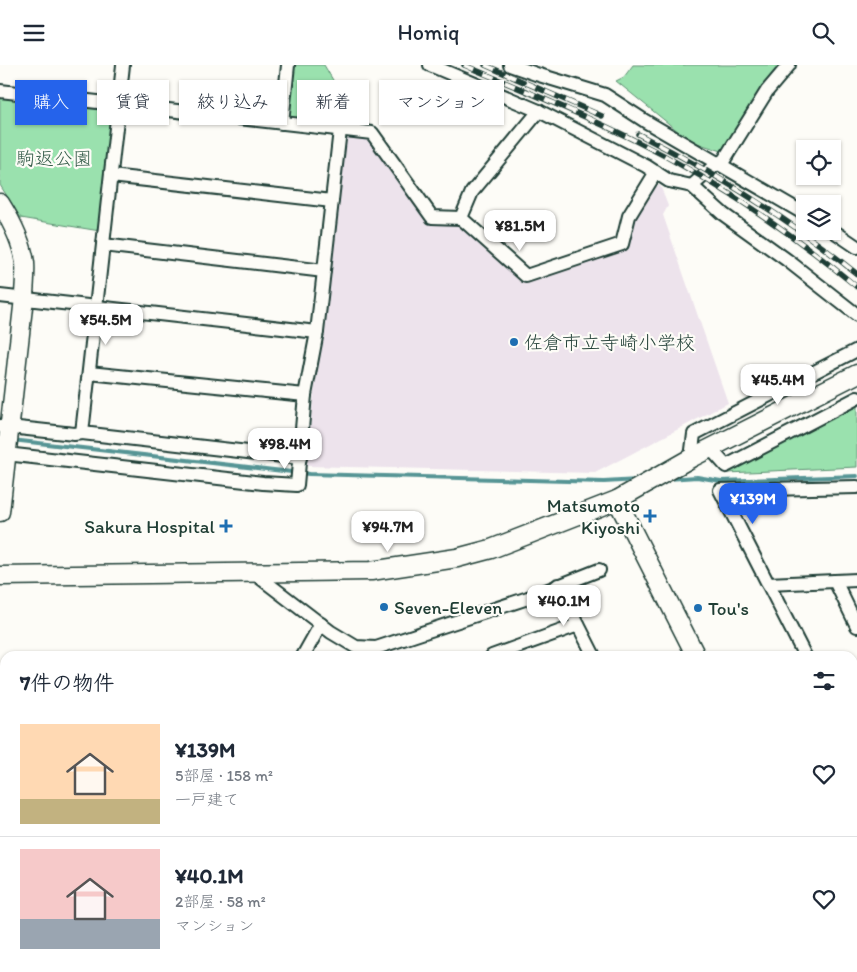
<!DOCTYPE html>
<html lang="ja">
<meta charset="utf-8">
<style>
body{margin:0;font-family:Itim,"Klee One",sans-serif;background:#f2f2f3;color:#1f2937;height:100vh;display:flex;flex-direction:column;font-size:19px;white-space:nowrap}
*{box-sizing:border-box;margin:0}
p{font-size:16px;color:#747a83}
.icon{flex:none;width:28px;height:28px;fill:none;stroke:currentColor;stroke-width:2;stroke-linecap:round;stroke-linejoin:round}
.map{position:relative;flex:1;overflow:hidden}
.panel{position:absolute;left:0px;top:586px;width:858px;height:321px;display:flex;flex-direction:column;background:#fff;border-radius:15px 15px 0 0;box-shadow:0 1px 4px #0004}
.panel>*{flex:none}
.hud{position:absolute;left:15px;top:15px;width:500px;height:45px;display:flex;gap:10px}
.controls{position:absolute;left:796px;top:75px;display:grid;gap:10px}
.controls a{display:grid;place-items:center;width:45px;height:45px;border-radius:0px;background:#fff;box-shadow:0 1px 4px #0004;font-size:25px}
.price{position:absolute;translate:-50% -42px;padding:0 11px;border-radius:10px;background:#fff;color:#222;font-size:16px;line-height:32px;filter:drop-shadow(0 1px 2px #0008)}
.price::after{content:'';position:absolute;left:50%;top:30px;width:15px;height:11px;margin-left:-8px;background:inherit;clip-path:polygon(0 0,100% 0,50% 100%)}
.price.active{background:#2563eb;color:#fff}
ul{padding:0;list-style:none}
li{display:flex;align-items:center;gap:15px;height:125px;padding:0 20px}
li+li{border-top:1px solid #e0e1e3}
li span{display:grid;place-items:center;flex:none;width:140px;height:100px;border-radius:0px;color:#555}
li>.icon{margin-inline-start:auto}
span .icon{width:60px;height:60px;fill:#fffc;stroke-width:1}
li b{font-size:21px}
h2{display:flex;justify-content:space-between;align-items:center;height:60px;padding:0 20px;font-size:21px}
.tag{padding:0 18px;border-radius:0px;background:#fff;box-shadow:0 1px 4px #0004;font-size:18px;line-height:45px}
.tag.active{background:#2563eb;color:#fff}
header{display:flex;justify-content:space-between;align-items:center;height:65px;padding:0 20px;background:#fff;font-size:22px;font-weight:600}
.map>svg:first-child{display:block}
.built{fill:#ede3ec}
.green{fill:#9ae1ae;stroke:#5c8f71}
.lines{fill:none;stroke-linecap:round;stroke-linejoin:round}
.stream{stroke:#579595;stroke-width:4}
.street-casing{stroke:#1f3d34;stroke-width:16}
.secondary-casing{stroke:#1f3d34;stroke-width:21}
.street{stroke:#fdfcf7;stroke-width:12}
.secondary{stroke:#fdfcf7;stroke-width:18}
.rail-casing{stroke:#1f3d34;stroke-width:5.5}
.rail{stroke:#fdfcf7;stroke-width:4;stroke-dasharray:11;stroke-linecap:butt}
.poi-dot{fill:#1f6fb2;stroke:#fdfcf7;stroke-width:2}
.labels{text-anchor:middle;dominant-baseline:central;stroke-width:4.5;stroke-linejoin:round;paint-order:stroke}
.park-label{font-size:19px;fill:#385e4c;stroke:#fdfcf7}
.poi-label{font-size:19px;fill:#1f3d34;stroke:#fdfcf7;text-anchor:start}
</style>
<header><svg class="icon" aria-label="menu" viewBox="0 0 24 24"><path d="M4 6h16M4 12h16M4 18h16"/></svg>Homiq<svg class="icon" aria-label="search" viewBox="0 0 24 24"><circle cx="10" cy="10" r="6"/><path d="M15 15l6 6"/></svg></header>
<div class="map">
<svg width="857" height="907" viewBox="0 0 857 907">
<rect width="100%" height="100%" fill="#fdfcf7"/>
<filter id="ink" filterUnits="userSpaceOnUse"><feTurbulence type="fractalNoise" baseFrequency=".02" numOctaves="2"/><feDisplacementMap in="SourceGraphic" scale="10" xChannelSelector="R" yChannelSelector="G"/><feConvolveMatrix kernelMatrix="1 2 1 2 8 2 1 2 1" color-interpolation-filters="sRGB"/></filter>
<g filter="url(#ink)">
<g class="built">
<path d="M352,70L372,74L431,159L459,157L518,207L605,190L607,192L610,189L623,186L627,182L630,158L651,124L660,120L668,141L663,150L728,338L595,408L305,401L345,73Z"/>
<path d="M5,803V902H176L177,907H0V806Z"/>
</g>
<g class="green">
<path d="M290,0H324L343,32L369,64L284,53Z"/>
<path d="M633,0H797C768,27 744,52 722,86L690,76L616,16L624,12Z"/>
<path d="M0,32L109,44L114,50L100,166L21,153L0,120Z"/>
<path d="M857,341V402L727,408Z"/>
</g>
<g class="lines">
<g class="stream">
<path d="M12,375L309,409L604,417L638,415"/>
<path d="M668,414L697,412L721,416L857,411"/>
</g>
<defs>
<g id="street">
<path d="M123,0L82,368L300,393"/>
<path d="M430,0L539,46L646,101L669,116L692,121L723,149L787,195L857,250"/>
<path d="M510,0L536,9L605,30L645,56L805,149"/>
<path d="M0,26L372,68L432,152L461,153"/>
<path d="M539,46L472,127L461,153L526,211L622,179L629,151L656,107"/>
<path d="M282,58L288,0"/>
<path d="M111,111L332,136"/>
<path d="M692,121L714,101L724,95L767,26L789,0"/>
<path d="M832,165L857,182"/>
<path d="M103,180L324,206"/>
<path d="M0,231L317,267"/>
<path d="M89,308L305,330"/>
<path d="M0,361L74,369L82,368"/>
<path d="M710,383L726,401L857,333"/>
<path d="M6,389L263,418L297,420L305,330L317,267L340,65"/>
<path d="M691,393L694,369L857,285"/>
<path d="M254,508L331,567L356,582L376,583L528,533L599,505"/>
<path d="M835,516L857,561"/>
<path d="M768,519L857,515"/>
<path d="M558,520L594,591"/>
<path d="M303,591L321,559"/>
<path d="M492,591L578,560"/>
<path d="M805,591L720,425L857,422"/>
<path d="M852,667L857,664"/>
<path d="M852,684L857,693"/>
<path d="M852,767L857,764"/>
<path d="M288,902L289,907"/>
<path d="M363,902L364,907"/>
<path d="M767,902L770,907"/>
<path d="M406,907L414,902"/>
<path d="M573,907L582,902"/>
<path d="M732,907L742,902"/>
</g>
<g id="secondary">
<path d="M0,138C12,157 22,176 25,198C26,210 24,222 24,233L0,447"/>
<path d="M617,435L696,591"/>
<path d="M0,511L371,506L457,493L491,484L617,435L691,393L857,309"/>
<path d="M852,866L857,872"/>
</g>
</defs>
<use href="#street" class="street-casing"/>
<use href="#secondary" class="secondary-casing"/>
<use href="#street" class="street"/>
<use href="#secondary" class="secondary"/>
<defs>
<g id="rail">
<path d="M464,0C520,24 576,46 630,73C712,113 787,164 857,222"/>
<path d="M485,0L602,51"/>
<path d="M638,69C716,108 789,154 857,209"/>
</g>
</defs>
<use href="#rail" class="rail-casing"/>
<use href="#rail" class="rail"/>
</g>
</g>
<g class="poi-dot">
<circle cx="514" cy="277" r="5"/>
<path d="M647.5 443.5h5v5h5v5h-5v5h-5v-5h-5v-5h5z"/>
<path d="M223.5 453.5h5v5h5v5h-5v5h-5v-5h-5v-5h5z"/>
<circle cx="384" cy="542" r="5"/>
<circle cx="698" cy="543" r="5"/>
</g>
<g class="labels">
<g class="park-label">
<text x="54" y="93">駒返公園</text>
</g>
<g class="poi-label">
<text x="524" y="277">佐倉市立寺崎小学校</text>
<text x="640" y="440" text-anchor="end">Matsumoto<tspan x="640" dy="22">Kiyoshi</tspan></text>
<text x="215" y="461" text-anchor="end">Sakura Hospital</text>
<text x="394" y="542">Seven-Eleven</text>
<text x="708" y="543">Tou's</text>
</g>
</g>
</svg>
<div class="controls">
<a><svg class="icon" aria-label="locate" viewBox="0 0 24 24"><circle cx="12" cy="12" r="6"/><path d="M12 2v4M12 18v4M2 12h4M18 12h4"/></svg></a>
<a><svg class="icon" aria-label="layers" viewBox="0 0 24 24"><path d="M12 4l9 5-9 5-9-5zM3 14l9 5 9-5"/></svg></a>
</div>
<b class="price" style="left:520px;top:187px">¥81.5M</b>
<b class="price" style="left:106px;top:281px">¥54.5M</b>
<b class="price" style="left:778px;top:341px">¥45.4M</b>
<b class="price" style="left:285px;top:405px">¥98.4M</b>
<b class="price active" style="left:753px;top:460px">¥139M</b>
<b class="price" style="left:388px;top:488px">¥94.7M</b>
<b class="price" style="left:564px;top:562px">¥40.1M</b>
<div class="hud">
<a class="tag active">購入</a>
<a class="tag">賃貸</a>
<a class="tag">絞り込み</a>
<a class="tag">新着</a>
<a class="tag">マンション</a>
</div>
<section class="panel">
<h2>7件の物件<svg class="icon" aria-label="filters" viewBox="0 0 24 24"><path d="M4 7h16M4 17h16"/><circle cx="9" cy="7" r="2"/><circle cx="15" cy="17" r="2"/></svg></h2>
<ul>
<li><span style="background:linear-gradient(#ffd9b3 75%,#c2b280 0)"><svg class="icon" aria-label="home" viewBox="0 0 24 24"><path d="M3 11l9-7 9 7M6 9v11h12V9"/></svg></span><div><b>¥139M</b><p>5部屋 · 158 m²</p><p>一戸建て</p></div><svg class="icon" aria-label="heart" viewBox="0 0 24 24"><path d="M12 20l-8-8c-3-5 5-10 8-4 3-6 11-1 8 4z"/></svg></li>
<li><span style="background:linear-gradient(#f6c9c9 70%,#9aa5b1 0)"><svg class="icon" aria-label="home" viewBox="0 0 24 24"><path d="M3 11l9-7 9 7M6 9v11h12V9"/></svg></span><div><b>¥40.1M</b><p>2部屋 · 58 m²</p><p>マンション</p></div><svg class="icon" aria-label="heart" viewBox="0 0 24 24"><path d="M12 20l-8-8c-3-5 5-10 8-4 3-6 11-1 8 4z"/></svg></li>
</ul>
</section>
</div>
